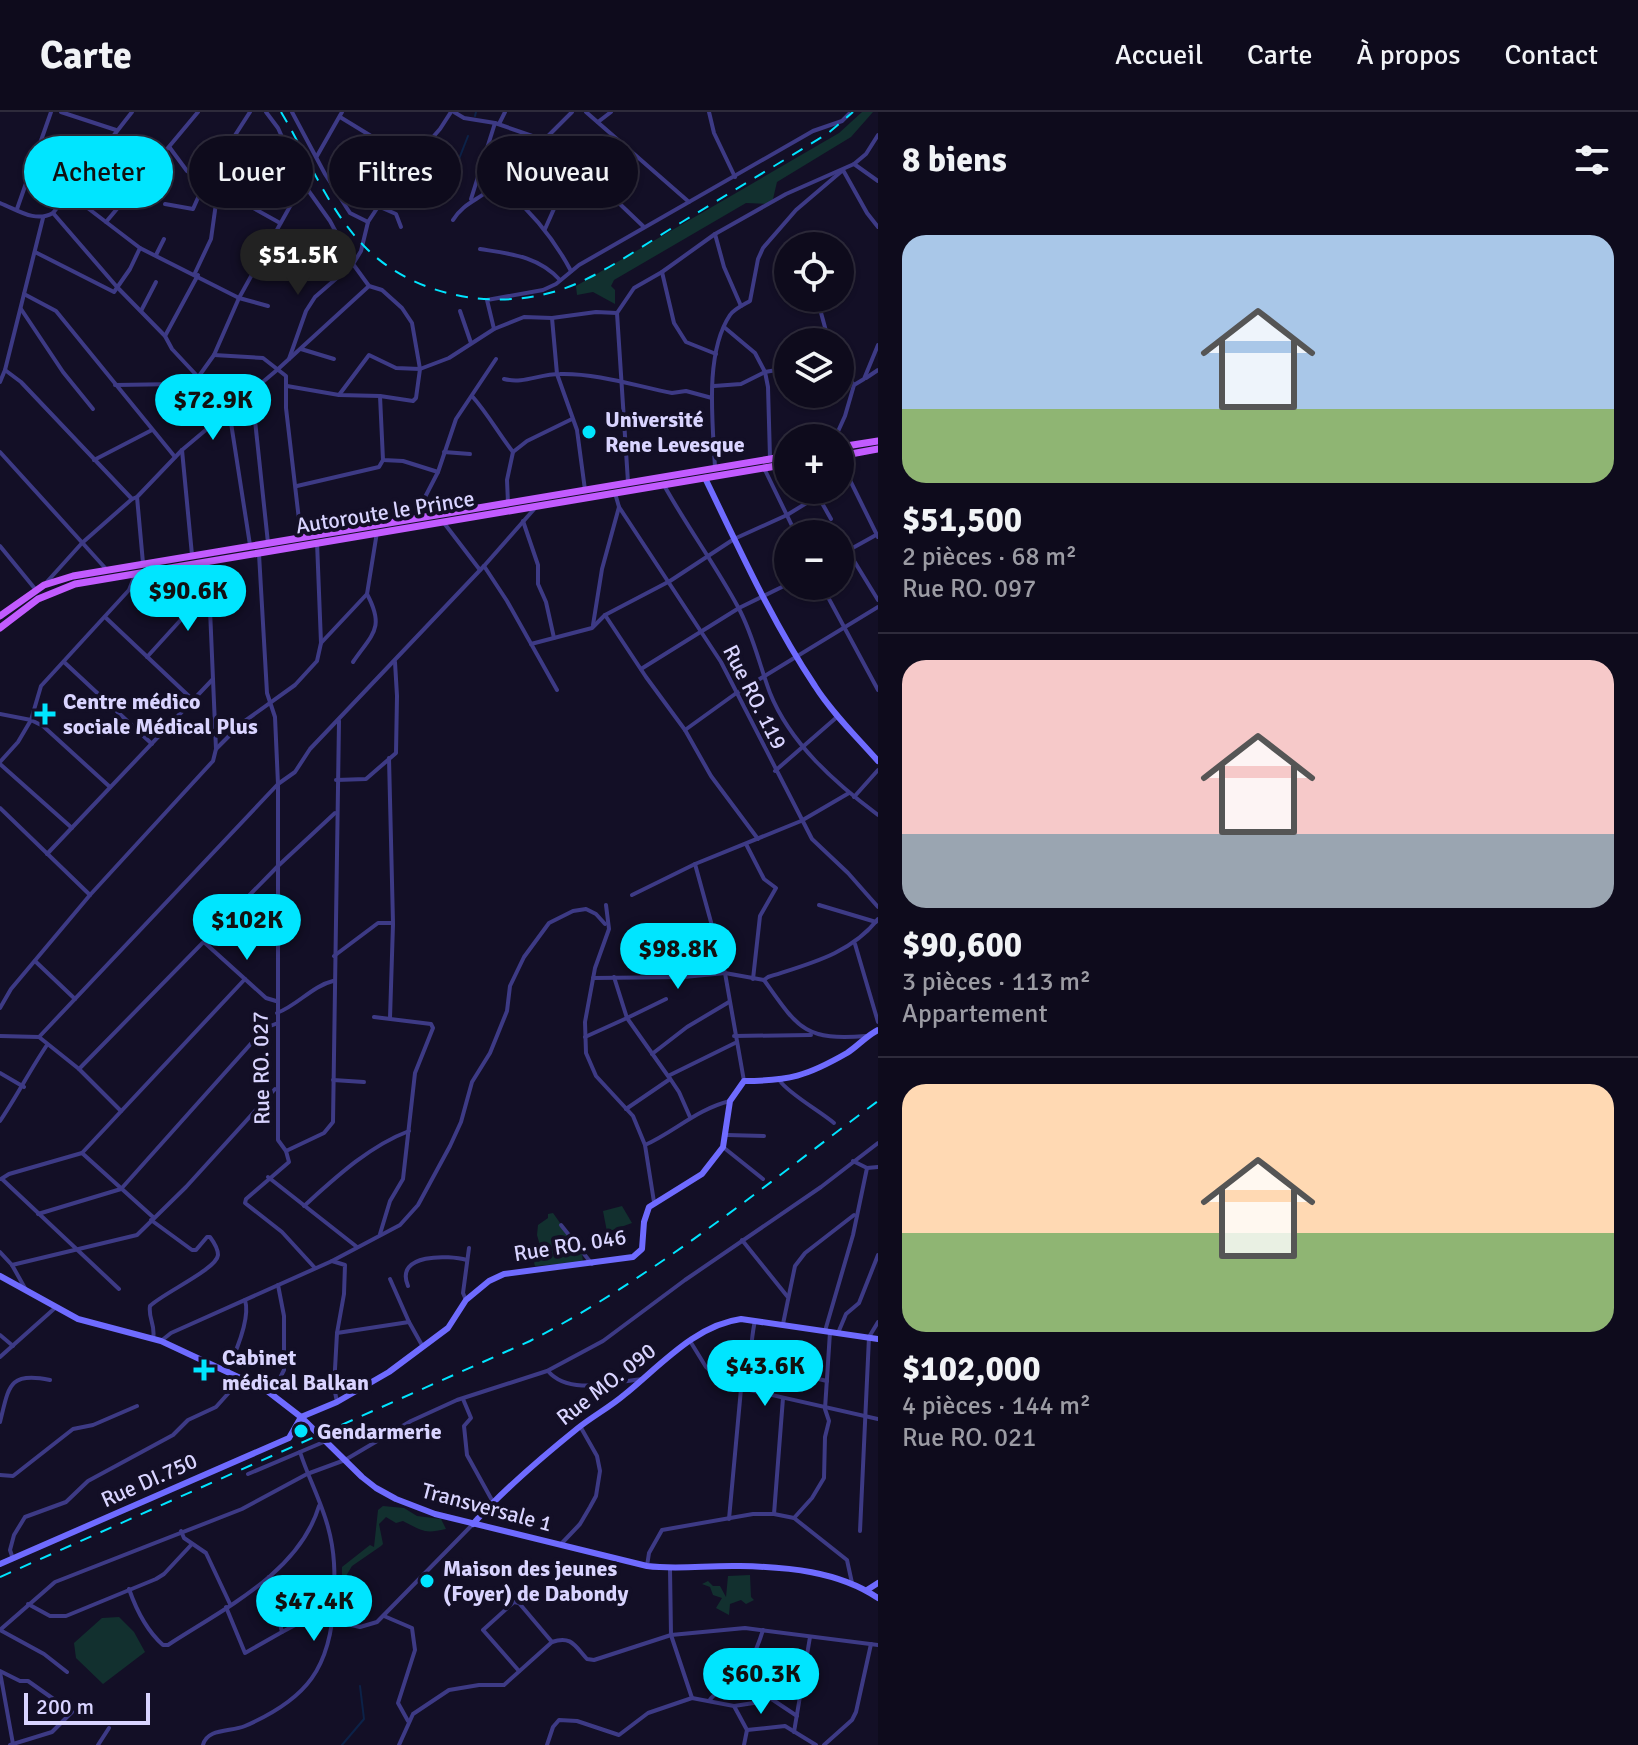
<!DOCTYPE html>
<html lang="fr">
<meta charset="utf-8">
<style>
body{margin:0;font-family:Signika,sans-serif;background:#171425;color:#f1f3f6;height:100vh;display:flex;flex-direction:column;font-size:30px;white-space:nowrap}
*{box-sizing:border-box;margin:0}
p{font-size:26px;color:#9b9ba3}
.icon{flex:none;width:44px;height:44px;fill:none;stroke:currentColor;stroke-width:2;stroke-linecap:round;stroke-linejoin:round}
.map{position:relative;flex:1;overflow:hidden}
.drawer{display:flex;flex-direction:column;background:#0e0b1c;width:760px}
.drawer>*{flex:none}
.hud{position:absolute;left:24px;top:24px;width:734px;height:72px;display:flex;gap:16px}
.fabs{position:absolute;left:774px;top:120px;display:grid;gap:16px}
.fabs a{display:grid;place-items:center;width:80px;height:80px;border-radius:50%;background:#0e0b1c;box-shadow:0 2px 6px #0004,0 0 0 2px #2e2b3b;font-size:40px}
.scale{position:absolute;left:24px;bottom:20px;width:126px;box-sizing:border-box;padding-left:8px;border:4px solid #d9d4ff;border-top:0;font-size:22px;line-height:28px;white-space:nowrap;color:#d9d4ff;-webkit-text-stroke:6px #130f26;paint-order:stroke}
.price{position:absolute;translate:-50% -68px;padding:0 18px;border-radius:28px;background:#00e5ff;color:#111;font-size:26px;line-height:52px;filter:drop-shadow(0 2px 4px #0008)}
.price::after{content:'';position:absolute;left:50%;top:48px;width:24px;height:18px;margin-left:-12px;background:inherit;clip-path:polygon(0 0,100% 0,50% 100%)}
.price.selected{background:#222;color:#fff}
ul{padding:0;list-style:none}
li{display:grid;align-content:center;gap:16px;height:424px;padding:0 24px}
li+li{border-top:2px solid #2e2b3b}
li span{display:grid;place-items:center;height:248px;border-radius:24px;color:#555}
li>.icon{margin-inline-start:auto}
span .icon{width:144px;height:144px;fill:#fffc;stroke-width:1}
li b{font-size:34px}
h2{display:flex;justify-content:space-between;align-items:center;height:96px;padding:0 24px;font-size:34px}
.chip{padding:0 28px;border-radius:36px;background:#0e0b1c;box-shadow:0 2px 6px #0004,0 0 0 2px #2e2b3b;font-size:28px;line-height:72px}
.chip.selected{background:#00e5ff;color:#111}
header{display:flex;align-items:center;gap:48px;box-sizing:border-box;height:112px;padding:0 40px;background:#0e0b1c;border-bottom:2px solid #2e2b3b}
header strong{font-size:38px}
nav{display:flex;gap:44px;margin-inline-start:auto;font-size:28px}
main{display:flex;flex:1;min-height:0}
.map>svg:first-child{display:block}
.green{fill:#12302f}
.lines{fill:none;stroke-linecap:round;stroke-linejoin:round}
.stream{stroke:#0c2248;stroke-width:2}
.street{stroke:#3d3a85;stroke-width:4}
.secondary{stroke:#6f6bff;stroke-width:6}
.primary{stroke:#c25bff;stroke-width:7}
.rail{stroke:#00e5ff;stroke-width:2;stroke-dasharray:12 10;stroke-linecap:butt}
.poi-dot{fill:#00e5ff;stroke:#130f26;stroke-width:3}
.labels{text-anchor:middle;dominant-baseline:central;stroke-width:8;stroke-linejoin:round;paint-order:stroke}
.poi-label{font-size:22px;font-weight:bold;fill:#d9d4ff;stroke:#130f26;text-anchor:start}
.street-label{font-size:22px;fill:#d9d4ff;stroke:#130f26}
</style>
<header>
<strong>Carte</strong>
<nav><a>Accueil</a><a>Carte</a><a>À propos</a><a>Contact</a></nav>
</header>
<main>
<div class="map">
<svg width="878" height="1633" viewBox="0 0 878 1633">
<rect width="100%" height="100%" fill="#130f26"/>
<g class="green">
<path d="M862,0H873L851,25L777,70L773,87L768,92L746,91L614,168L611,174L615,178V192L593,180L577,183L576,174L839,21Z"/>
<path d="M622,1094L632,1111L607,1120L603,1099Z"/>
<path d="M553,1101L582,1142L583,1150L535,1154L531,1141L541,1137L537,1123L538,1113L548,1106V1102Z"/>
<path d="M383,1394L404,1396L417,1404L441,1407L446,1417C424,1422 423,1419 403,1409L396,1411L386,1405L379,1412L383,1432L381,1434L352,1454L346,1464L342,1465V1455L370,1433L374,1435L378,1398Z"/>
<path d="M750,1463L751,1485L754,1488L746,1492L741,1488L730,1492L729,1503L716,1496L722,1486L713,1483L710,1475L702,1472L708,1469L713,1474H720L726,1485L728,1464Z"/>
<path d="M119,1505L134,1520L145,1540L103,1572L76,1546L74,1531L102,1506Z"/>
</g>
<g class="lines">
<g class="stream">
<path d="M475,4L476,0"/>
<path d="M457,52L468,24"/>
<path d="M342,1633L364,1607L360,1574"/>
</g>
<g class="street">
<path d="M61,0L116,18"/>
<path d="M266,0L278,16L303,71L330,109L353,152L369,174L382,178L402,196L412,211L420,257L396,256L369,243L339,283"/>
<path d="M292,0L325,62L350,101L368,110"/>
<path d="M454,0L464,6L495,11L544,28L572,0"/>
<path d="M586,0L689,90"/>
<path d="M709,0L714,21L735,65"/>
<path d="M340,5L412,49"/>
<path d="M598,10L611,0"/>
<path d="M499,12L505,0"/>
<path d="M544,28L581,55L644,115"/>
<path d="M170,36L187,59L280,111"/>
<path d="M317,44L342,0"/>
<path d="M376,51L397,65"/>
<path d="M854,52L878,69"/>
<path d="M497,71C529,96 552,123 571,159"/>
<path d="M68,81L140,136L239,186L268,194"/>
<path d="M471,87L495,11"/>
<path d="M0,91C18,98 35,111 53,101L132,0"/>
<path d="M165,92L193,97L205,70L250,0"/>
<path d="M380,95L396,102L401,115"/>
<path d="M17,97L51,0"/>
<path d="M53,101L117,175L165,224L172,237L229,298L250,433"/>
<path d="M453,108C462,93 475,89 488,79C507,65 523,46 538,28"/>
<path d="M106,110L198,0"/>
<path d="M545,117L561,81L581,55"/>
<path d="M715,122L724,155L741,194"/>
<path d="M480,137C511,142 538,144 560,168"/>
<path d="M35,140L114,180L130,157L140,136"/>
<path d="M156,143L164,127"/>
<path d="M662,160L674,211L686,230L716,242"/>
<path d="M195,161L211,127L218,77"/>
<path d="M24,182L56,199L175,345"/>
<path d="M817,186L829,230"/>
<path d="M21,197L63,260L93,297"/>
<path d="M141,199L156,170"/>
<path d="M460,199L471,231"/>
<path d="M552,206L557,262L577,318L585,378"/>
<path d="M494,217L487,188L543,178L556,172L579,153L813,19L842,9L849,2"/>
<path d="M165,224L198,163"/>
<path d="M301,237L334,247"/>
<path d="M214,243L263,246L286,264V296L301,425"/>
<path d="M289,247L306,199L315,185L353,152L361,139L368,110L397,66L440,17L451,0"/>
<path d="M840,255L854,273"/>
<path d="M5,258L21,270L132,387"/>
<path d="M199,264L214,243L239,186L303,71"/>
<path d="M866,266L878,258"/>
<path d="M504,267C524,272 539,262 560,262C597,261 636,274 672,281L686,279L712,286"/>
<path d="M0,270L5,258L43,106"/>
<path d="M115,273L179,272L192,276L208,273"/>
<path d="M287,274L339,283L380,284L413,289L416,286L420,257L449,246L494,217L524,205L552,206L596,200L617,201"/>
<path d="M714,274L741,272L765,260L755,241L724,215"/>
<path d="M252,280L268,431"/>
<path d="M380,284L383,348L403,349L438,360"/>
<path d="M472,284C488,302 498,321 513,340L527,329L572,307"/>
<path d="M835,326L845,304L854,273L864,267L878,233"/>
<path d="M182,338L192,443"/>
<path d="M0,340L107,458"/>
<path d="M444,340L470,342"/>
<path d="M770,346L768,275L765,260L788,256"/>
<path d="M94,348L152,318"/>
<path d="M840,348L878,425"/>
<path d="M715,356C713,312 704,242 730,203C734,197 743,193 750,189L758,147L763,136L796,98L843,58L867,101L878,115"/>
<path d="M764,356L796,422"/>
<path d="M628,370L617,201L634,176L662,160L715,122L786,82L854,52L866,42L878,23"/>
<path d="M297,374L379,355L383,348"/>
<path d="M665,375C688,416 716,454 738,495C753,522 759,552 770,581C790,631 835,671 878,703"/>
<path d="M615,381L619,395L721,550L812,727L848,761L878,795"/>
<path d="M137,385L143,451"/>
<path d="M508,391L507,368L513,340"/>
<path d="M420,405L423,389L438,360L456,307L496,247"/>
<path d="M523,409L538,453V472L546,490L554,526"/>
<path d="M444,411L480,458"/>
<path d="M317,430L321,531"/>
<path d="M0,434L36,478"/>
<path d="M848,439L878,488"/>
<path d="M259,442L267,581L275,605L278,672V1028L286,1039L289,1050L246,1087L245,1091L282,1120L315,1156"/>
<path d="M840,443L876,423"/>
<path d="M208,451L216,637"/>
<path d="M484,454L507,489L557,578"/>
<path d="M45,472L82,431L132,387L137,385L182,338L277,258L369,174"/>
<path d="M822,474L878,578"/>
<path d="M605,503L646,565L685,618L711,664L758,727"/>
<path d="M105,505L193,588"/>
<path d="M593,513L602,457L619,395"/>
<path d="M531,532L592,516L605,503L670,469L734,427L787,403L818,384L831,407"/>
<path d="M147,545L207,479"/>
<path d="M64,550L152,632"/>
<path d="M353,550C373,521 385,516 367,482"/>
<path d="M641,557L739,496L788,472"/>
<path d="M0,602L31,608L43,614L110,675"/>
<path d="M685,618L735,582L878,495"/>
<path d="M0,650L18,630L31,608L41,574L129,478L135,463"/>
<path d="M0,652L72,716"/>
<path d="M775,659L837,605"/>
<path d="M336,668L366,667L396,641L397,584L395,550"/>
<path d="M854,685L878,658"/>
<path d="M0,696L90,783"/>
<path d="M746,732L764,767L776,776L760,804L753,867"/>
<path d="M47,742L213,567"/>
<path d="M695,752L725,861L744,969"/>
<path d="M632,783L695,752L801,709L849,681"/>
<path d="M606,793L609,817L595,856L585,910L586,941L596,964L633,1004L645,1033L654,1090"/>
<path d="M819,793L876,810"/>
<path d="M661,813L684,865"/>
<path d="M205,831L266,886L276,889"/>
<path d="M855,832L878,910"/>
<path d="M334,844L378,811H393L389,646"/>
<path d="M35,849L75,887"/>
<path d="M614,865L627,906L666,887"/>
<path d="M593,866L684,865L725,861L764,868"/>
<path d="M764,868L768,865C808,852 851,842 878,807"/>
<path d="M764,868C798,916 804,929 866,924"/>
<path d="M0,896L11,877L90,783L213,649L216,637L242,611L295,573L317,549L321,531L367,482L377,420"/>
<path d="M277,901C298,893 312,874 333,869"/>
<path d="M374,905L431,912L433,916L415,961L403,1067L390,1089L380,1122"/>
<path d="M390,906L393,812"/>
<path d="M0,924L39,925L79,957L121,999"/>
<path d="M734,924L811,923"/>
<path d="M39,925L278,672L295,660L310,637L484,454L536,395"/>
<path d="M585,925L627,906L668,964L735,931"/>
<path d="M652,942L687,915L729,890"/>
<path d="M79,957L278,754L335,701"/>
<path d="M0,961L24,975"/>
<path d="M669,965L679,980L690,1005"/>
<path d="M333,968L364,970"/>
<path d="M780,969C788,981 821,1000 834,1011"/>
<path d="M626,997L670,967"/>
<path d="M0,1009C17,984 30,958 47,933"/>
<path d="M727,1023L764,1024"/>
<path d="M645,1033C674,1020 697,997 730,989"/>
<path d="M723,1035L763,1067"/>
<path d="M286,1039L324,1021L333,1010L339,609"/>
<path d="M82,1041L153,1105"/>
<path d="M867,1056L878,1055"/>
<path d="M268,1065L357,1135"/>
<path d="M1,1067L9,1062L82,1041L245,867"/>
<path d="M2,1067L119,1177"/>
<path d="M304,1094C335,1066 369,1034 409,1019"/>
<path d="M38,1102L121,1077L265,916L278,911"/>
<path d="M151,1108L192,1138H196L207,1125H210C213,1129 218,1137 218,1143C217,1157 163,1181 150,1194C148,1207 156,1213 153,1227"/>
<path d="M561,1113L592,1152"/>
<path d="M742,1128L787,1184"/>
<path d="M0,1140L12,1153L26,1178"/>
<path d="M332,1149L345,1153L344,1182L337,1221L334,1275L337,1290"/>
<path d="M12,1153L137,1123L186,1075L275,977"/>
<path d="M390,1167L409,1210L423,1235"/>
<path d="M408,1174C394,1141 449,1143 467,1148"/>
<path d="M466,1188L463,1181L469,1136"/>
<path d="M783,1212L795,1154L805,1141L854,1103"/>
<path d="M825,1219L853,1123L867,1056L853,1049"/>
<path d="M337,1221L409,1210"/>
<path d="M838,1221L846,1202L859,1191L878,1143"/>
<path d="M0,1223L13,1234"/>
<path d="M161,1229L171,1221L332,1149L400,1113L418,1093L450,1034L461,1010L472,970L490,941L507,899L510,874L524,845L549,811L573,799L586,797L596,802L605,812"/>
<path d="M690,1229L706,1255L732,1277L741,1276L878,1307"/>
<path d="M0,1245L55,1196"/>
<path d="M750,1254L753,1252L827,1269"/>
<path d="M227,1259C235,1242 251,1207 245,1188"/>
<path d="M548,1259C569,1284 613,1270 642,1267"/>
<path d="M272,1282L284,1258V1204L278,1173"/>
<path d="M463,1287L471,1306L464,1314L467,1343L493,1390"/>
<path d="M0,1310C9,1275 8,1259 50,1268"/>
<path d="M248,1362L326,1329"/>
<path d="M0,1363L13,1364L73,1317L93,1313L137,1294"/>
<path d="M774,1402L783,1286"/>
<path d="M794,1406L812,1386L824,1366L825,1325L829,1309L825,1297L830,1220"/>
<path d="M729,1407L742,1266C753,1249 750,1229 755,1209"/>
<path d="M181,1419L184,1426L206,1441L230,1492"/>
<path d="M860,1419L869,1225L878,1210"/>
<path d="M562,1431L580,1412L590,1395L596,1384L600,1359L597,1344L580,1314"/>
<path d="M13,1447L10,1438L14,1423L25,1405L66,1390L88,1369L173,1323L188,1308L216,1295L242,1266"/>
<path d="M647,1454L649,1441L662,1418L753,1402H774L794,1406L847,1448L852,1471"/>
<path d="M670,1457L671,1523L692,1586"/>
<path d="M269,1465L282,1520L318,1501L333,1502L347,1512L360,1515L377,1510L473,1412"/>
<path d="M129,1477C136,1497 147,1519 163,1533H168C223,1497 299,1461 319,1394"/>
<path d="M28,1492L50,1504H66L156,1467L164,1462L192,1432"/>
<path d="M226,1495L245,1541L282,1520"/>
<path d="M384,1504L412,1516L415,1538L398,1591L408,1609"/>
<path d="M0,1518L55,1470L242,1397L307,1362L345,1348L411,1309L457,1288L547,1259L603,1229L685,1168L821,1075L878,1031"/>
<path d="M0,1518L44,1542L67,1560"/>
<path d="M0,1559L20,1569H28L72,1600L52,1620L10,1633"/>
<path d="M519,1559L483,1518L514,1490L519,1491L552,1530"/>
<path d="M745,1559L764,1582L797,1604"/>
<path d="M0,1560L13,1632"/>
<path d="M709,1589C714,1581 721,1578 729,1572C748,1559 756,1540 763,1518"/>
<path d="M734,1594L760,1590L764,1582"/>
<path d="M747,1618L785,1614L816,1633"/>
<path d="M794,1620L810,1525"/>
<path d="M98,1633L109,1616"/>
<path d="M203,1633C207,1616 231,1620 245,1614C307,1587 331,1556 334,1488C335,1462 335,1440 328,1415C321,1389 308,1365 300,1340"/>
<path d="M399,1633L413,1602L449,1578L479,1573H504L552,1530C571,1523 575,1534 587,1547L594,1548L671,1523L745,1516L878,1533"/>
<path d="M547,1633L553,1615L559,1608L577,1609L619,1623L648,1601L692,1586L734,1594L747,1618"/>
<path d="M744,1633L747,1618"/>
<path d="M824,1633L852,1608L856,1600L871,1532"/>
</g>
<g class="secondary">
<path d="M705,366C739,436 771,508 815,574C832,601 857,625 878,649"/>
<path d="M0,1164L78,1207L161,1229L266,1278L301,1305L362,1365L376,1376L396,1387L435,1402L647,1454C678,1458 708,1453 740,1454C787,1455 838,1459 878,1486"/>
<path d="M473,1412C504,1377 542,1345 578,1316C593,1304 610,1295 624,1283C659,1255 695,1213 741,1207L878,1227"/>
<path d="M0,1452L289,1326L301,1305L337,1290L389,1260L448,1216L466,1188L489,1169L504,1162L633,1145L642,1137L644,1110L649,1095L702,1062L723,1035L730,989L744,969C789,969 807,964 847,941C858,934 866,924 878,918"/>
<path d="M867,1478L878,1471"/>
</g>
<g class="primary">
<path d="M840,335L878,329"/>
<path d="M840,344L878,337"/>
<path d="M0,504L44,473L73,464L788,344"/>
<path d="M0,516L38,487L75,472L788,352"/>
</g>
<g class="rail">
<path d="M281,0C308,45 327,96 364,134C417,189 509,202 578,171C614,155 648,130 682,110C730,81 779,51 827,22L853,0"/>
<path d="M0,1465L530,1229C656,1164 765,1073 878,989"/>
</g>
</g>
<g class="poi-dot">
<circle cx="589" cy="320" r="8"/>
<path d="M41 590h8v8h8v8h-8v8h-8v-8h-8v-8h8z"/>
<path d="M200 1246h8v8h8v8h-8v8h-8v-8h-8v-8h8z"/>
<circle cx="301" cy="1319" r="8"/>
<circle cx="427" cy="1469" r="8"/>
</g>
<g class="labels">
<g class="poi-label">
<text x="605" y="307">Université<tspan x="605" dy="25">Rene Levesque</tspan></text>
<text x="63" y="589">Centre médico<tspan x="63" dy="25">sociale Médical Plus</tspan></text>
<text x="222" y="1245">Cabinet<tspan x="222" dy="25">médical Balkan</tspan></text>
<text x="317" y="1319">Gendarmerie</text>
<text x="443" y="1456">Maison des jeunes<tspan x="443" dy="25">(Foyer) de Dabondy</tspan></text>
</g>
<g class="street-label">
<text transform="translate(385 400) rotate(-9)">Autoroute le Prince</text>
<text transform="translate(755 585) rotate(63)">Rue RO. 119</text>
<text transform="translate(261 956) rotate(-91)">Rue RO. 027</text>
<text transform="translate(570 1133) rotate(-9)">Rue RO. 046</text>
<text transform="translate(606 1272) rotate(-38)">Rue MO. 090</text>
<text transform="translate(149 1368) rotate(-24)">Rue DI.750</text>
<text transform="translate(487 1395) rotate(15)">Transversale 1</text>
</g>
</g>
</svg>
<div class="fabs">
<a><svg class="icon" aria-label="locate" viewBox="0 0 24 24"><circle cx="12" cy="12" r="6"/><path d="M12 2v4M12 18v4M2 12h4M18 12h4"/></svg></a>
<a><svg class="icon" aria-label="layers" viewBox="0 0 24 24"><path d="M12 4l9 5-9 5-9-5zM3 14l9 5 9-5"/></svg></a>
<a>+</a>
<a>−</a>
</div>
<div class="scale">200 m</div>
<b class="price selected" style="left:298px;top:185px">$51.5K</b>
<b class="price" style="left:213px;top:330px">$72.9K</b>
<b class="price" style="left:188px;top:521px">$90.6K</b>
<b class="price" style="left:247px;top:850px">$102K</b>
<b class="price" style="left:678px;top:879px">$98.8K</b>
<b class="price" style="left:765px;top:1296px">$43.6K</b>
<b class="price" style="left:314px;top:1531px">$47.4K</b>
<b class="price" style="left:761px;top:1604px">$60.3K</b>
<div class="hud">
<a class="chip selected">Acheter</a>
<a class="chip">Louer</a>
<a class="chip">Filtres</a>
<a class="chip">Nouveau</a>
</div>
</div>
<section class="drawer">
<h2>8 biens<svg class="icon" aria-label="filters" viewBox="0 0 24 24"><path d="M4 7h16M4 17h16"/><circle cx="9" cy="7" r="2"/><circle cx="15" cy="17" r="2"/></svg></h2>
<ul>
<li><span style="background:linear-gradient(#a9c7e8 70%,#8fb573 0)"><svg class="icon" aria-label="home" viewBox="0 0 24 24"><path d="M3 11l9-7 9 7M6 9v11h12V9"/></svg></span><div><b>$51,500</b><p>2 pièces · 68 m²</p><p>Rue RO. 097</p></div></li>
<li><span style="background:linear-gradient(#f6c9c9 70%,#9aa5b1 0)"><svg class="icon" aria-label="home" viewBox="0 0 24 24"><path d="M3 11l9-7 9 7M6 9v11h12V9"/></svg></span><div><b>$90,600</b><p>3 pièces · 113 m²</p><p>Appartement</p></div></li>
<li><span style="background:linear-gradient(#ffd9b3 60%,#8fb573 0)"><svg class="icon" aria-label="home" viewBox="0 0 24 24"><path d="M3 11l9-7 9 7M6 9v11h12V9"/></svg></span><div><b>$102,000</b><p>4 pièces · 144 m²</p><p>Rue RO. 021</p></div></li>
</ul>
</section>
</main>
